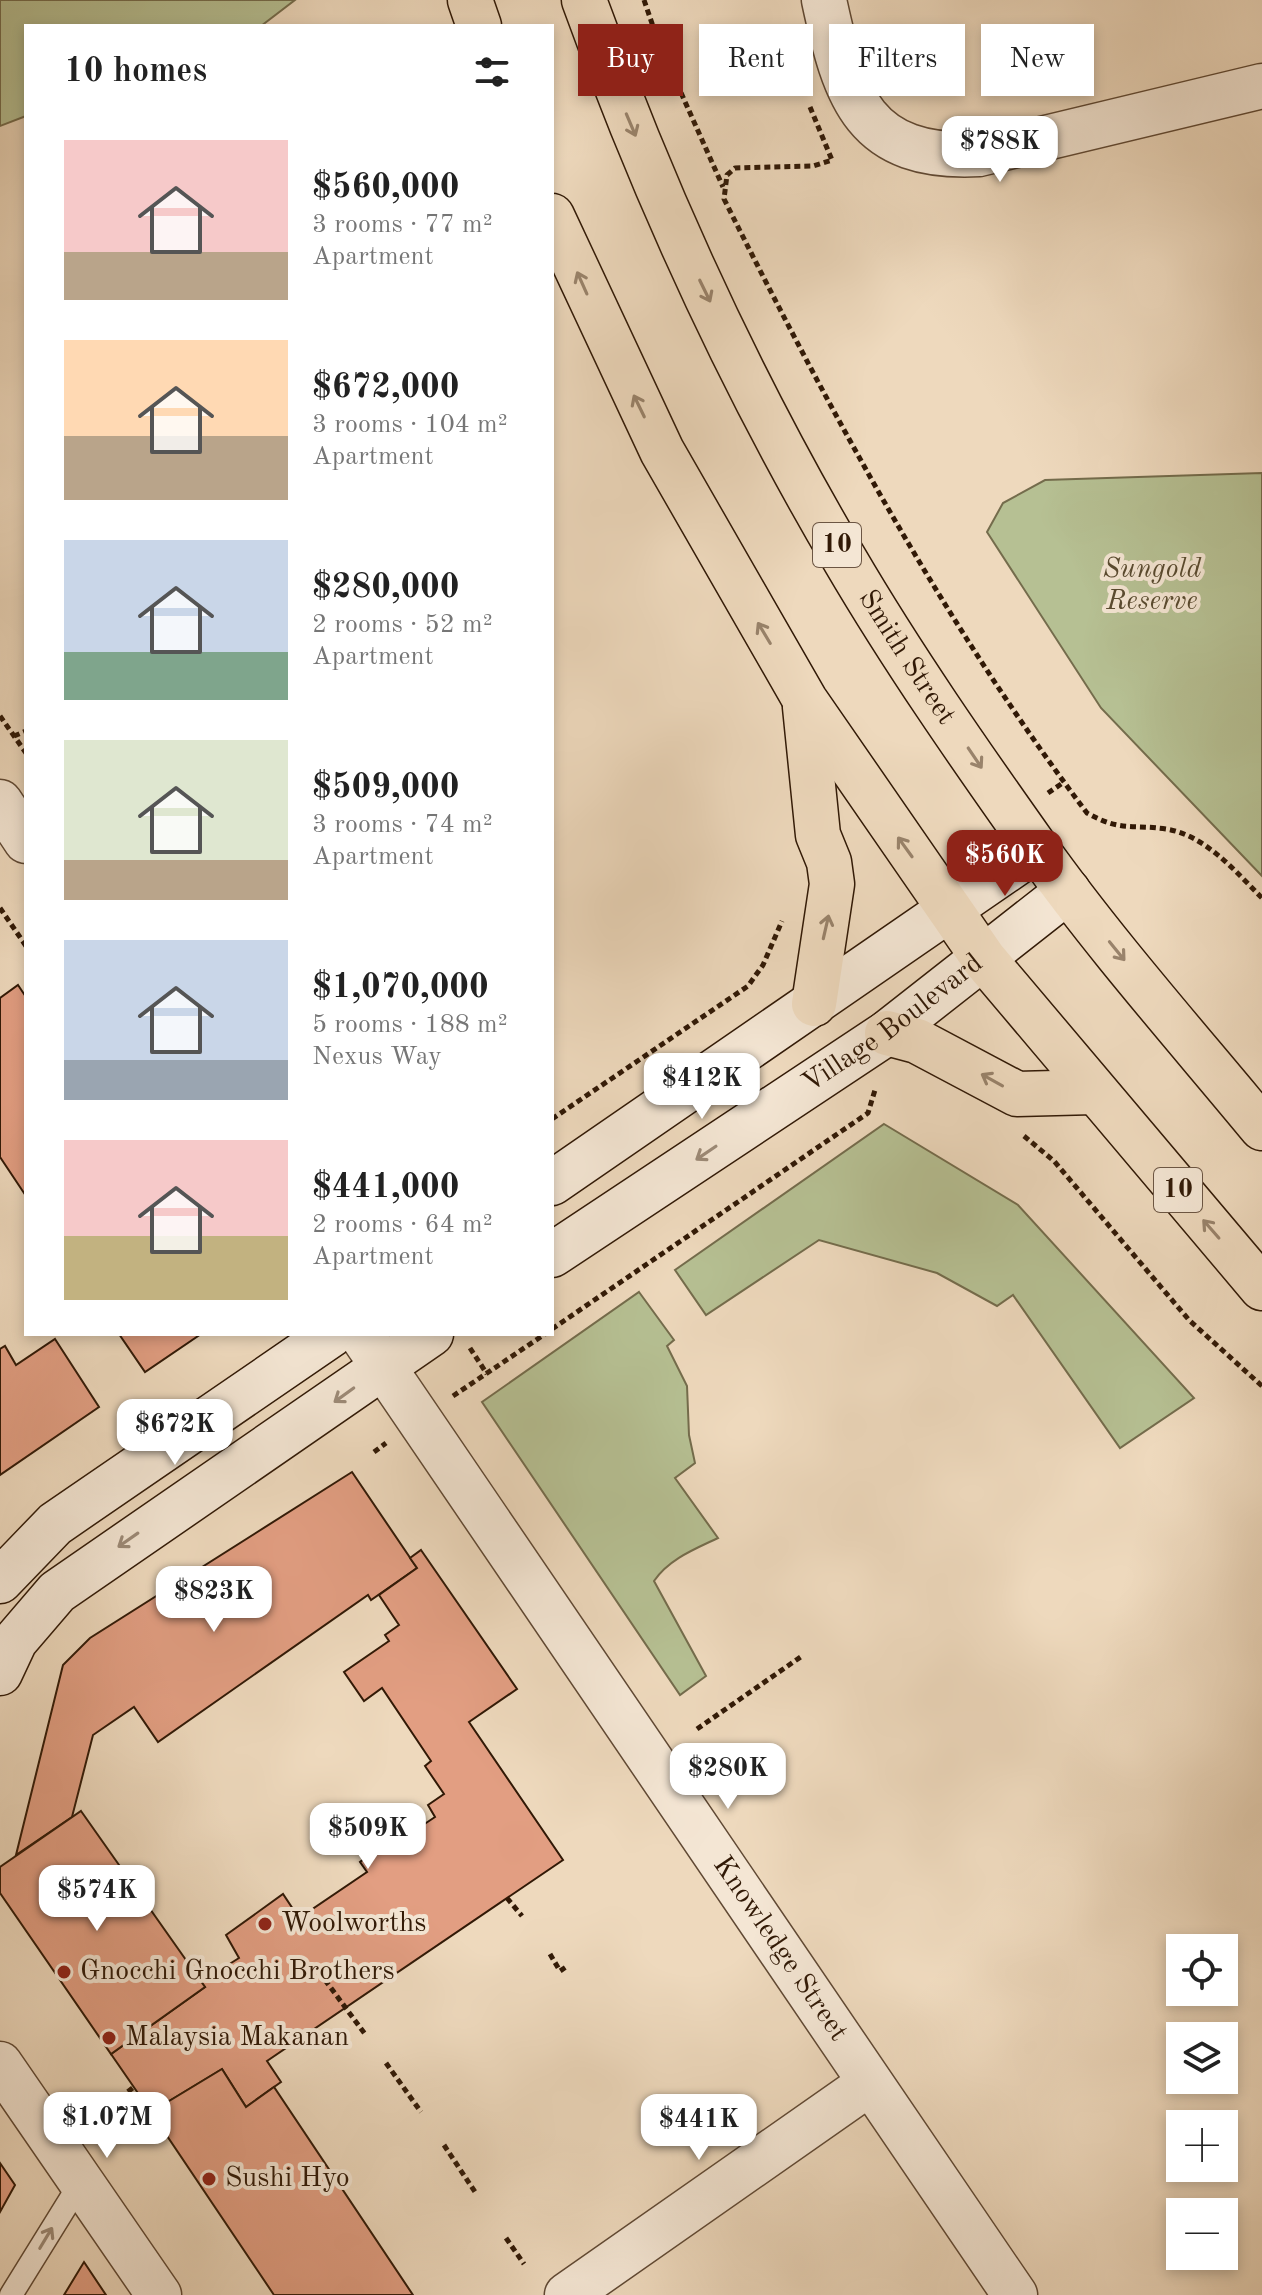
<!DOCTYPE html>
<meta charset="utf-8">
<style>
body{margin:0;font-family:"Old Standard TT",serif;background:#f6f6f6;color:#222;height:100vh;display:flex;flex-direction:column;font-size:30px;white-space:nowrap}
*{box-sizing:border-box;margin:0}
p{font-size:26px;color:#767676}
.icon{flex:none;width:44px;height:44px;fill:none;stroke:currentColor;stroke-width:2;stroke-linecap:round;stroke-linejoin:round}
.map{position:relative;flex:1;overflow:hidden}
.sheet{position:absolute;left:24px;top:24px;width:530px;height:1312px;display:flex;flex-direction:column;background:#fff;border-radius:0px;box-shadow:0 4px 12px #0003}
.sheet>*{flex:none}
.hud{position:absolute;left:578px;top:24px;width:564px;height:72px;display:flex;gap:16px}
.buttons{position:absolute;left:1166px;top:1934px;display:grid;gap:16px}
.buttons a{display:grid;place-items:center;width:72px;height:72px;border-radius:0px;background:#fff;box-shadow:0 4px 12px #0003;font-size:40px}
.price{position:absolute;translate:-50% -68px;padding:0 18px;border-radius:16px;background:#fff;color:#222;font-size:26px;line-height:52px;filter:drop-shadow(0 2px 4px #0008)}
.price::after{content:'';position:absolute;left:50%;top:48px;width:24px;height:18px;margin-left:-12px;background:inherit;clip-path:polygon(0 0,100% 0,50% 100%)}
.price.current{background:#8f2418;color:#fff}
ul{padding:0;list-style:none}
li{display:flex;align-items:center;gap:24px;height:200px;padding:0 40px}
li span{display:grid;place-items:center;flex:none;width:224px;height:160px;border-radius:0px;color:#555}
li>.icon{margin-inline-start:auto}
span .icon{width:96px;height:96px;fill:#fffc;stroke-width:1}
li b{font-size:34px}
h2{display:flex;justify-content:space-between;align-items:center;height:96px;padding:0 40px;font-size:34px}
.pill{padding:0 28px;border-radius:0px;background:#fff;box-shadow:0 4px 12px #0003;font-size:28px;line-height:72px}
.pill.current{background:#8f2418;color:#fff}
.map>svg:first-child{display:block}
.green{fill:#b6c093;stroke:#746c4c;stroke-width:2}
.building{fill:#e29e82;stroke:#311906;stroke-width:2}
.lines{fill:none;stroke-linecap:round;stroke-linejoin:round}
.lane-casing{stroke:#604934;stroke-width:25}
.street-casing{stroke:#604934;stroke-width:47}
.secondary-casing{stroke:#311906;stroke-width:47}
.highway-casing{stroke:#311906;stroke-width:47}
.path{stroke:#311906;stroke-width:5;stroke-dasharray:6 4;stroke-linecap:butt}
.lane{stroke:#f4e6d4;stroke-width:22}
.street{stroke:#f4e6d4;stroke-width:44}
.secondary{stroke:#f4e6d4;stroke-width:44}
.highway{stroke:#eed9bd;stroke-width:44}
.oneway{stroke:#99836b}
.oneway2{stroke:#9c8a77}
.poi-dot{fill:#8f2418;stroke:#f4e6d4;stroke-width:3}
.labels{text-anchor:middle;dominant-baseline:central;stroke-width:8;stroke-linejoin:round;paint-order:stroke}
.shield{fill:#f4e6d4;stroke:#6c5644;stroke-width:2}
.shield-label{font-size:26px;font-weight:bold;fill:#311906}
.park-label{font-size:28px;font-style:italic;fill:#594b30;stroke:#f4e6d4}
.street-label{font-size:28px;fill:#311906;stroke:#f4e6d4}
.poi-label{font-size:28px;fill:#311906;stroke:#f4e6d4;text-anchor:start}
</style>
<div class="map">
<svg width="1262" height="2295" viewBox="0 0 1262 2295">
<rect width="100%" height="100%" fill="#eed9bd"/>
<filter id="stains"><feTurbulence type="fractalNoise" baseFrequency=".0025" numOctaves="4"/><feColorMatrix values="0 0 0 0 .2 0 0 0 0 .09 0 0 0 0 .02 0 0 0 .5 -.17"/></filter>
<radialGradient id="worn" r=".72"><stop offset=".6" stop-color="#630" stop-opacity="0"/><stop offset="1" stop-color="#630" stop-opacity=".3"/></radialGradient>
<g class="green">
<path d="M0,0H295L261,26H26V116L0,126Z"/>
<path d="M1262,473V876L1101,708L987,532L1003,503L1045,480Z"/>
<path d="M884,1124L1018,1205L1194,1398L1120,1448L1013,1295L997,1306L937,1273L819,1240L706,1315L675,1270Z"/>
<path d="M639,1292L674,1340L667,1346L687,1386L689,1435L695,1463L675,1478L718,1538C695,1549 669,1559 654,1581L706,1676L680,1695L482,1402Z"/>
</g>
<g class="building">
<path d="M18,985L26,997V1196L0,1157V998Z"/>
<path d="M119,1334H201L145,1372Z"/>
<path d="M55,1339L99,1407L0,1475V1349L5,1346L16,1365Z"/>
<path d="M352,1472L417,1568L371,1600L368,1595L158,1742L134,1707L93,1735L72,1817L16,1855L63,1665L90,1638Z"/>
<path d="M421,1550L517,1689L469,1722L563,1860L267,2061L281,2082L246,2107L222,2069L151,2112L111,2054L205,1987L201,1982L239,1958L226,1935L283,1894L299,1918L367,1872L360,1862L403,1828L408,1835L435,1817L428,1805L444,1794L425,1766L431,1761L382,1688L364,1701L344,1672L389,1641L385,1635L399,1625L379,1595L417,1568L410,1558Z"/>
<path d="M81,1811L205,1987L111,2054L0,1893V1867Z"/>
<path d="M222,2069L246,2107L274,2087L413,2295H274L151,2112Z"/>
<path d="M0,2163L15,2185L0,2212Z"/>
<path d="M84,2262L106,2295H64Z"/>
</g>
<g class="lines">
<defs>
<path id="lane" d="M11,2295L81,2182"/>
<g id="street">
<path d="M824,0C845,98 864,160 979,154L1262,86"/>
<path d="M0,802L26,841"/>
<path id="s1" d="M361,1334L1015,2295"/>
<path d="M0,2064L159,2295"/>
<path d="M567,2295L870,2083"/>
</g>
<g id="secondary">
<path d="M552,1183L1037,849"/>
<path id="s2" d="M552,1255L887,1033L1068,891"/>
<path d="M0,1581L55,1524L332,1334"/>
<path d="M0,1673L15,1641L57,1592L431,1334"/>
</g>
<g id="highway">
<path d="M470,0L479,26"/>
<path id="s3" d="M584,0C654,194 740,382 845,560C903,659 970,755 1036,848C1106,946 1186,1036 1262,1128"/>
<path d="M552,216L662,451L805,700L984,959L1262,1288"/>
<path d="M805,707L818,835L829,862L832,884L814,1004"/>
<path d="M887,1033L917,1041L1017,1094L1094,1092"/>
</g>
</defs>
<use href="#lane" class="lane-casing"/>
<use href="#street" class="street-casing"/>
<use href="#secondary" class="secondary-casing"/>
<use href="#highway" class="highway-casing"/>
<g class="path">
<path d="M644,0L658,41L723,187"/>
<path d="M810,107L832,160L813,166L735,168L727,175L724,199C831,413 943,622 1087,813C1121,832 1131,824 1166,829C1205,835 1235,871 1262,898"/>
<path d="M0,716L26,753"/>
<path d="M14,736L26,731"/>
<path d="M1048,793L1064,782"/>
<path d="M0,908L26,946"/>
<path d="M552,1119L748,986L763,965L782,921"/>
<path d="M1024,1136L1054,1161L1189,1320L1262,1386"/>
<path d="M552,1329L868,1113L875,1090"/>
<path d="M470,1348L487,1374"/>
<path d="M453,1396L545,1334"/>
<path d="M374,1452L386,1443"/>
<path d="M697,1729L802,1656"/>
<path d="M507,1898L522,1916"/>
<path d="M550,1954L560,1971L566,1967"/>
<path d="M325,1980L365,2034"/>
<path d="M386,2063L421,2112"/>
<path d="M104,2110L134,2087"/>
<path d="M444,2145L477,2195"/>
<path d="M506,2238L524,2264"/>
</g>
<use href="#lane" class="lane"/>
<use href="#street" class="street"/>
<use href="#secondary" class="secondary"/>
<use href="#highway" class="highway"/>
</g>
<defs><path id="oneway-shaft" d="M-6 0H5M1.5-3L5.5 0L1.5 3" fill="none" stroke-width="1.6" stroke-linecap="round" stroke-linejoin="round" transform="scale(2)"/></defs>
<g class="oneway">
<use href="#oneway-shaft" transform="translate(631 125) rotate(67)"/>
<use href="#oneway-shaft" transform="translate(582 283) rotate(-114)"/>
<use href="#oneway-shaft" transform="translate(705 291) rotate(64)"/>
<use href="#oneway-shaft" transform="translate(639 406) rotate(-116)"/>
<use href="#oneway-shaft" transform="translate(764 633) rotate(-121)"/>
<use href="#oneway-shaft" transform="translate(975 758) rotate(56)"/>
<use href="#oneway-shaft" transform="translate(905 847) rotate(-126)"/>
<use href="#oneway-shaft" transform="translate(826 927) rotate(-77)"/>
<use href="#oneway-shaft" transform="translate(1117 951) rotate(51)"/>
<use href="#oneway-shaft" transform="translate(992 1080) rotate(-151)"/>
<use href="#oneway-shaft" transform="translate(1211 1229) rotate(-131)"/>
</g>
<g class="oneway2">
<use href="#oneway-shaft" transform="translate(706 1153) rotate(146)"/>
<use href="#oneway-shaft" transform="translate(344 1395) rotate(144)"/>
<use href="#oneway-shaft" transform="translate(128 1540) rotate(145)"/>
<use href="#oneway-shaft" transform="translate(46 2238) rotate(-59)"/>
</g>
<g class="poi-dot">
<circle cx="265" cy="1924" r="8"/>
<circle cx="64" cy="1972" r="8"/>
<circle cx="109" cy="2038" r="8"/>
<circle cx="209" cy="2179" r="8"/>
</g>
<g class="labels">
<g class="shield">
<rect x="813" y="523" width="48" height="44" rx="6"/>
<rect x="1154" y="1168" width="48" height="44" rx="6"/>
</g>
<g class="shield-label">
<text x="837" y="545">10</text>
<text x="1178" y="1190">10</text>
</g>
<g class="park-label">
<text x="1152" y="570">Sungold<tspan x="1152" dy="32">Reserve</tspan></text>
</g>
<g class="street-label">
<text stroke="none"><textPath href="#s3" startOffset="734">Smith Street</textPath></text>
<text stroke="none"><textPath href="#s2" startOffset="412">Village Boulevard</textPath></text>
<text stroke="none"><textPath href="#s1" startOffset="744">Knowledge Street</textPath></text>
</g>
<g class="poi-label">
<text x="281" y="1924">Woolworths</text>
<text x="80" y="1972">Gnocchi Gnocchi Brothers</text>
<text x="125" y="2038">Malaysia Makanan</text>
<text x="225" y="2179">Sushi Hyo</text>
</g>
</g>
<rect width="100%" height="100%" filter="url(#stains)"/>
<rect width="100%" height="100%" fill="url(#worn)"/>
</svg>
<div class="buttons">
<a><svg class="icon" aria-label="locate" viewBox="0 0 24 24"><circle cx="12" cy="12" r="6"/><path d="M12 2v4M12 18v4M2 12h4M18 12h4"/></svg></a>
<a><svg class="icon" aria-label="layers" viewBox="0 0 24 24"><path d="M12 4l9 5-9 5-9-5zM3 14l9 5 9-5"/></svg></a>
<a>+</a>
<a>−</a>
</div>
<b class="price" style="left:1000px;top:184px">$788K</b>
<b class="price current" style="left:1005px;top:898px">$560K</b>
<b class="price" style="left:702px;top:1121px">$412K</b>
<b class="price" style="left:175px;top:1467px">$672K</b>
<b class="price" style="left:214px;top:1634px">$823K</b>
<b class="price" style="left:728px;top:1811px">$280K</b>
<b class="price" style="left:368px;top:1871px">$509K</b>
<b class="price" style="left:97px;top:1933px">$574K</b>
<b class="price" style="left:107px;top:2160px">$1.07M</b>
<b class="price" style="left:699px;top:2162px">$441K</b>
<div class="hud">
<a class="pill current">Buy</a>
<a class="pill">Rent</a>
<a class="pill">Filters</a>
<a class="pill">New</a>
</div>
<section class="sheet">
<h2>10 homes<svg class="icon" aria-label="filters" viewBox="0 0 24 24"><path d="M4 7h16M4 17h16"/><circle cx="9" cy="7" r="2"/><circle cx="15" cy="17" r="2"/></svg></h2>
<ul>
<li><span style="background:linear-gradient(#f6c9c9 70%,#b9a48a 0)"><svg class="icon" aria-label="home" viewBox="0 0 24 24"><path d="M3 11l9-7 9 7M6 9v11h12V9"/></svg></span><div><b>$560,000</b><p>3 rooms · 77 m²</p><p>Apartment</p></div></li>
<li><span style="background:linear-gradient(#ffd9b3 60%,#b9a48a 0)"><svg class="icon" aria-label="home" viewBox="0 0 24 24"><path d="M3 11l9-7 9 7M6 9v11h12V9"/></svg></span><div><b>$672,000</b><p>3 rooms · 104 m²</p><p>Apartment</p></div></li>
<li><span style="background:linear-gradient(#c9d6e8 70%,#7fa58c 0)"><svg class="icon" aria-label="home" viewBox="0 0 24 24"><path d="M3 11l9-7 9 7M6 9v11h12V9"/></svg></span><div><b>$280,000</b><p>2 rooms · 52 m²</p><p>Apartment</p></div></li>
<li><span style="background:linear-gradient(#dfe7d0 75%,#b9a48a 0)"><svg class="icon" aria-label="home" viewBox="0 0 24 24"><path d="M3 11l9-7 9 7M6 9v11h12V9"/></svg></span><div><b>$509,000</b><p>3 rooms · 74 m²</p><p>Apartment</p></div></li>
<li><span style="background:linear-gradient(#c9d6e8 75%,#9aa5b1 0)"><svg class="icon" aria-label="home" viewBox="0 0 24 24"><path d="M3 11l9-7 9 7M6 9v11h12V9"/></svg></span><div><b>$1,070,000</b><p>5 rooms · 188 m²</p><p>Nexus Way</p></div></li>
<li><span style="background:linear-gradient(#f6c9c9 60%,#c2b280 0)"><svg class="icon" aria-label="home" viewBox="0 0 24 24"><path d="M3 11l9-7 9 7M6 9v11h12V9"/></svg></span><div><b>$441,000</b><p>2 rooms · 64 m²</p><p>Apartment</p></div></li>
</ul>
</section>
</div>
